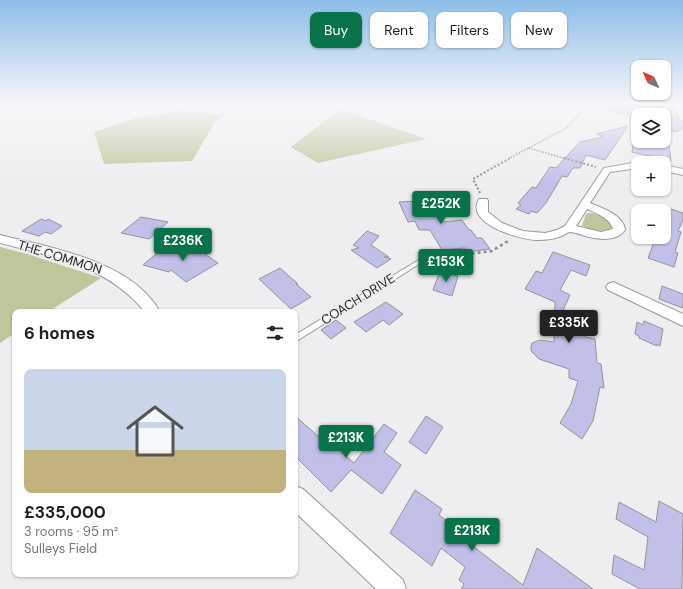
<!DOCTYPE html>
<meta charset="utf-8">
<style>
body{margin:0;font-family:"DM Sans",sans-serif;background:#f6f6f6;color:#222;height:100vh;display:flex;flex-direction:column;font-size:15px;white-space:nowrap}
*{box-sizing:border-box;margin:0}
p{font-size:13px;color:#767676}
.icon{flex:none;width:22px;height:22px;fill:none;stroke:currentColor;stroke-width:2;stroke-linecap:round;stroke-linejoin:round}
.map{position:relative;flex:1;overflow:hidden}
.side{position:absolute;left:12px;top:309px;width:286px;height:268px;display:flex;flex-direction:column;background:#fff;border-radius:8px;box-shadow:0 1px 3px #0004}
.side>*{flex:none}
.hud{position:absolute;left:310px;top:12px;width:313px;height:36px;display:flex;gap:8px}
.needle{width:26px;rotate:314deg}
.controls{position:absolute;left:631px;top:60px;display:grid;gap:8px}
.controls a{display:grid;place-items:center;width:40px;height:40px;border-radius:8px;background:#fff;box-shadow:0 1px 3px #0004;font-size:20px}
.price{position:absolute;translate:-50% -34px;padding:0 9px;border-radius:4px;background:#087249;color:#fff;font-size:13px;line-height:26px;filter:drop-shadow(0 1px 2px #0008)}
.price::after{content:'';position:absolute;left:50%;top:24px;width:12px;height:9px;margin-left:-6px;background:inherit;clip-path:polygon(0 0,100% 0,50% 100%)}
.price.on{background:#222;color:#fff}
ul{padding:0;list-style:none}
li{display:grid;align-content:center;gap:8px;height:212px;padding:0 12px}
li span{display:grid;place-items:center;height:124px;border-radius:8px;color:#555}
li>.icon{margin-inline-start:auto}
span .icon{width:72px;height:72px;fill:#fffc;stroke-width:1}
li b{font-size:17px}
h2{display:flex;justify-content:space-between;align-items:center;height:48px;padding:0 12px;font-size:17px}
.chip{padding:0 14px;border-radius:8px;background:#fff;box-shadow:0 1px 3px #0004;font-size:14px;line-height:36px}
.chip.on{background:#087249;color:#fff}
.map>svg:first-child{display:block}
.green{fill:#c1c59c}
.building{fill:#c1c0e9;stroke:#949496}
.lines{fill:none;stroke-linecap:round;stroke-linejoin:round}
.service-casing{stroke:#98989b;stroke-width:2}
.minor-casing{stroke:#98989b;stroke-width:2}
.path-far2{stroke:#8a8a8c;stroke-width:1.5;stroke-dasharray:1.5 1.5;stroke-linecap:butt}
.path-far1{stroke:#8a8a8c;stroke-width:2;stroke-dasharray:2 2;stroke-linecap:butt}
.path{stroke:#8a8a8c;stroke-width:2.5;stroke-dasharray:3 3;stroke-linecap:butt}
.service{fill:#fff;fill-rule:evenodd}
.minor{fill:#fff;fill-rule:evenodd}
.labels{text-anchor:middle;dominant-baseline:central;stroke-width:3;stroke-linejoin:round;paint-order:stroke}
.street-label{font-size:13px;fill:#29292a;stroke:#eeeef1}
</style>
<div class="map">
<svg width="683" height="589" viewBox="0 0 683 589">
<rect width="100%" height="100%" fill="#eeeef1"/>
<g class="green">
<path d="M340,109L426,139L318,163L291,147Z"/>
<path d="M179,111L205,112L226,116L216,120L192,161L104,164L94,132L133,119Z"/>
<path d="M588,213C598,213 606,218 612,227L611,229C603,233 589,230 582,225L586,214Z"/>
<path d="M0,247L27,254L101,278L48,312H15V333L0,343Z"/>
</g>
<g class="building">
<path d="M605,104H645L674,107V110L676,111L679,120L683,121V127L677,132L664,129V115H638L639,112L636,116L605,109Z"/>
<path d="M628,126L605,160L586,155L580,168H573L567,177L562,176L546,203L537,213L531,211L529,214L516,209L521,205L518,203L532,187L536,188L550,167L556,168L580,142L603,137L597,134Z"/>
<path d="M667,130L671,161L632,152L634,138L638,139V141H664V133Z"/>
<path d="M415,194H433L443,222L462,220L469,230H471L477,238H482L490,249L467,252L465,248L442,250L430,230H419L415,221L408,222L399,202L417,201Z"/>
<path d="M671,209L683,213V220L678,231L681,232L675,252L678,253L674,267L648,258L656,237H664V210L670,211Z"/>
<path d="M141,217L168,222L149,239L121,233Z"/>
<path d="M41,219L46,221L48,219L62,226L51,234L45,232L39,236L22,231Z"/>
<path d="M367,231L379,236L371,245L389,257H384L391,259L377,268L351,250L359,248L353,245Z"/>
<path d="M187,244L205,245L202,252L218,263L186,282L171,270L169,272L143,265L163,248L182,253Z"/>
<path d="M553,252L590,265L586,276L571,270L560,290L570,295L559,319L584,325L585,337L595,339L597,363L601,364L604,388L600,387L593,421L582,439L560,423L571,404L578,381L569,378V369L539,359L531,351V347L532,343L540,340L554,342L555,302L525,289L536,271L542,273Z"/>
<path d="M280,268L298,284H296L311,297L291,309L259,279Z"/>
<path d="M440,271L458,276L452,296L433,290Z"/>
<path d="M662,286L683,294V308L659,299Z"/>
<path d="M386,302L403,314L389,325L383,320L366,332L354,322Z"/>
<path d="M336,320L346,328L331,339L321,330Z"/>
<path d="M644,321L663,329L660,346L657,344V346L639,338V336L635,334L637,322L643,325Z"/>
<path d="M295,416L318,436L320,434L331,443L354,463L384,424L397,433L384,452L401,465L382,494L351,470L331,492L295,456Z"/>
<path d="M426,416L443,427L426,454L409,442Z"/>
<path d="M415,490L442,509L439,515L471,539L469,543L523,585L537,548L593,589H461L464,584L459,580L465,567L441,548L432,566L390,533Z"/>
<path d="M659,501L683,514L682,589H640L612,574L614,555L644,570L648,537L616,519L619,502L656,522Z"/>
</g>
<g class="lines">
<defs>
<path id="service" d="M422,258L425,260L424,261L295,342V335Z"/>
<g id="minor">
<path d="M638,162L641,163H638V168L610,172L590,203C602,208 624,215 625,230C616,243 595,239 582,235C579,234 573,232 570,232C568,232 564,235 562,236C554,239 546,240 538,240C521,240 464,224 479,199H487L488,201V212L502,223L523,231L545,233L557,230L565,226L604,168ZM587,209C596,213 610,218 613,229L601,232L576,226Z"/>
<path d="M664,165L683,169V175L664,171Z"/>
<path d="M0,235C52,248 132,261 160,312H145C108,266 54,257 0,243Z"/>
<path d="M613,282L683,314V326L608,290L606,287L608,284Z"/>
<path d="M295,486L303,489L403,580L406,589H376L295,512Z"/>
</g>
</defs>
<use href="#service" class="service-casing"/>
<use href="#minor" class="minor-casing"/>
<g class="path-far2">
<path d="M528,148L567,159"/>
<path d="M508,159L568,127L589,104"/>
</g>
<g class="path-far1">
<path d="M564,158L596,167"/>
<path d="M480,193L473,179L510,158"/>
</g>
<path class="path" d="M430,259L492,251L508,241"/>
<use href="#service" class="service"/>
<use href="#minor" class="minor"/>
</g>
<linearGradient id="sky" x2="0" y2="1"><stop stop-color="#8cbde8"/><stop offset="0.56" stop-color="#f7f7f9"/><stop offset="1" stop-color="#f7f7f9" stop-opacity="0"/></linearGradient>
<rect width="683" height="186" fill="url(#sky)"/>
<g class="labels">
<g class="street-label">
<text transform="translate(60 257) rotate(17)">THE COMMON</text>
<text transform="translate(358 299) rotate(-32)">COACH DRIVE</text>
</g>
</g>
</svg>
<div class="controls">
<a><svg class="needle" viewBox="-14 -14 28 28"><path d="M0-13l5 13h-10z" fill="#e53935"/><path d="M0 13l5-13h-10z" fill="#767676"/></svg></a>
<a><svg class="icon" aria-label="layers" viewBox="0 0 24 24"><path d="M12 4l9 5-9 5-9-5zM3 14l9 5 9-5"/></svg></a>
<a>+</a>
<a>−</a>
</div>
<b class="price" style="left:441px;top:225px">£252K</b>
<b class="price" style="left:183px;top:262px">£236K</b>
<b class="price" style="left:446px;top:283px">£153K</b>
<b class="price on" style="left:569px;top:344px">£335K</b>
<b class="price" style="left:346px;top:459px">£213K</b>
<b class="price" style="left:472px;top:552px">£213K</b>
<div class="hud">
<a class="chip on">Buy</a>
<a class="chip">Rent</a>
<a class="chip">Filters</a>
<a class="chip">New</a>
</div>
<section class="side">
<h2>6 homes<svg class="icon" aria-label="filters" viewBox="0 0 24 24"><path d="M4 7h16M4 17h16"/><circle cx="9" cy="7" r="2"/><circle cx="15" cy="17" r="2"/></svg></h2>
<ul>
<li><span style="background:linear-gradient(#c9d6e8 65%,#c2b280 0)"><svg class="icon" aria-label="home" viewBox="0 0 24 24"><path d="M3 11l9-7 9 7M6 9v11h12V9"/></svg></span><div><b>£335,000</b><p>3 rooms · 95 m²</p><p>Sulleys Field</p></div></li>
</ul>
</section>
</div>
